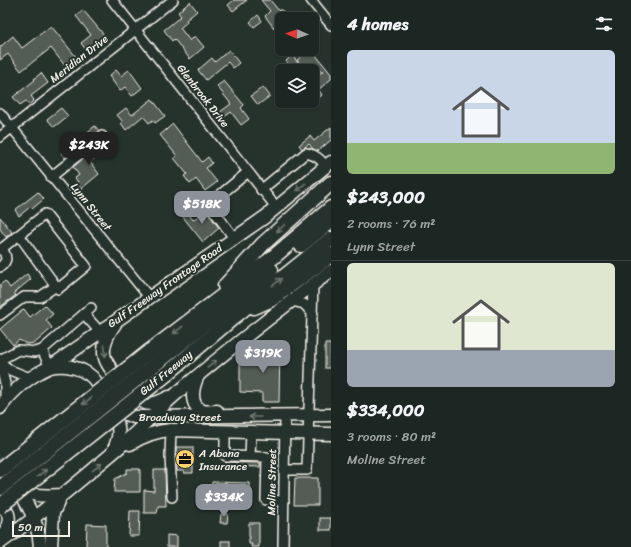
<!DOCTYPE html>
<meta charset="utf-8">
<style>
body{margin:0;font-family:Sriracha,sans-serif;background:#252e2a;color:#f1f3f6;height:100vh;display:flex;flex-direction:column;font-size:15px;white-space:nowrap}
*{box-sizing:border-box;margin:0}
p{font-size:13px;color:#a0a5a5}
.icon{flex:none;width:22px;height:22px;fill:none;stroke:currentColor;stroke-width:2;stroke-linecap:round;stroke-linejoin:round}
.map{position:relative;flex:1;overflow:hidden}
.sheet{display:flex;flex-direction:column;background:#1c2622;width:300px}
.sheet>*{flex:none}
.needle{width:26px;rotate:272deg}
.fabs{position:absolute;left:275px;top:12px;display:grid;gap:8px}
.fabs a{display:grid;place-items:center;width:44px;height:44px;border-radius:6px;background:#1c2622;box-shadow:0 1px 3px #0004,0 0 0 1px #3a4340;font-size:20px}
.scale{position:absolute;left:12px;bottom:10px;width:58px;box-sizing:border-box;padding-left:4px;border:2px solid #f4f1e8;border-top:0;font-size:11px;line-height:14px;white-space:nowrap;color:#f4f1e8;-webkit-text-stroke:3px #26332d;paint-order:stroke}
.price{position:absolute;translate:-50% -34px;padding:0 9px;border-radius:8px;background:#8c9099;color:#fff;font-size:13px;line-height:26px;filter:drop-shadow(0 1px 2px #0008)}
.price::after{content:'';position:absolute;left:50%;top:24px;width:12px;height:9px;margin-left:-6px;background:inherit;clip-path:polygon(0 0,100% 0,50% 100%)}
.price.current{background:#222;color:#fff}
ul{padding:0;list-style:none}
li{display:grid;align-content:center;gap:8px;height:212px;padding:0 16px}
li+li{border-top:1px solid #3a4340}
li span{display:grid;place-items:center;height:124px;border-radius:6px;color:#555}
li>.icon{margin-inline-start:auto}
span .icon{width:72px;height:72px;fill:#fffc;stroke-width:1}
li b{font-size:17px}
h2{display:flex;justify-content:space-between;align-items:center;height:48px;padding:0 16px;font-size:17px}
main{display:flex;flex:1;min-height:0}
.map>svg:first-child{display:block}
.building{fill:#525c55;stroke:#f4f1e8}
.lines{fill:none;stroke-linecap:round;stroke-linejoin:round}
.minor-casing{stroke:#f4f1e8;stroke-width:12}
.major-casing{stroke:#f4f1e8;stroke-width:15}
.highway-casing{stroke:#f4f1e8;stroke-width:17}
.minor{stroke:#26332d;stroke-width:9}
.major{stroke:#26332d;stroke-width:12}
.highway{stroke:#26332d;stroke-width:14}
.highway-bridge-casing{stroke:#f4f1e8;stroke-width:17;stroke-linecap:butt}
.highway-bridge{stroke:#26332d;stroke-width:14}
.oneway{stroke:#6e766e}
.labels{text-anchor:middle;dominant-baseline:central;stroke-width:4;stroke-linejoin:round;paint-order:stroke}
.street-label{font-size:11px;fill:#f4f1e8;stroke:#26332d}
.poi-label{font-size:11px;fill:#f4f1e8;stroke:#26332d;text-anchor:start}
</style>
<main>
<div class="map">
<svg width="331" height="547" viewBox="0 0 331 547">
<rect width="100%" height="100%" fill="#26332d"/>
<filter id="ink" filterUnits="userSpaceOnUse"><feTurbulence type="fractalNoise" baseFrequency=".025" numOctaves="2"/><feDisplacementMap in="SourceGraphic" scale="8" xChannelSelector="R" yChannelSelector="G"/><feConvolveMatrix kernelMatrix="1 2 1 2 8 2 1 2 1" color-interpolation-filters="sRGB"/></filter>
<g filter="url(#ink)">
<g class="building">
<path d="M234,0H247L233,11L228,5Z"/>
<path d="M261,0H270L279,11L281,9L289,19H282V21L274,28L265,16L270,11Z"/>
<path d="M190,2L197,11L186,20L187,22L180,28L190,41L195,36L204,47L190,59L174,39L172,41L164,30L181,16L178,12Z"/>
<path d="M83,10L104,35L86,50L81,43L91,35L76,16Z"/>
<path d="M258,15L262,21L254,27L250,22Z"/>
<path d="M51,26L77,58L66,67L51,48L21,71L8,54L0,60V47L13,36L22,48Z"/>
<path d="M310,49H311L331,74V79L318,90L312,80L323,71H306L297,60Z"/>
<path d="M229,50L239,63L233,68L228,62L206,80L198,70L212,58L215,62Z"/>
<path d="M292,55L298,63L292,68L286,61Z"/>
<path d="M116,70L121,76L129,70L142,88L132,96L125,87L120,91L109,76Z"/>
<path d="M41,73L48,83L31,96L34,100L29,105L26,101L20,105L13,97L35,80L34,79Z"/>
<path d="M224,81L244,105L241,108L249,119L241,125L231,112L224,117L220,112L231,104L217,86Z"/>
<path d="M263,87L270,96L258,105L251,96Z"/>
<path d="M318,89L322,95L316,100L312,94Z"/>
<path d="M152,99L165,116L155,123L153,120L149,123L143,116L126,130L121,123L123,122L117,115L126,108L132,115Z"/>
<path d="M61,108L68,116L54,127L47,119Z"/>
<path d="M173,124L202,162L208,157L212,163L206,168L217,182L205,191L196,179L190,184L184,176L187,174L174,158L177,156L160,135Z"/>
<path d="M95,126L99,131L65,158L61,153Z"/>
<path d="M331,127V140L318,151L313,149L309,144L302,149L299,145L310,136L314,141Z"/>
<path d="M106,140L111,146L90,162L99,174L81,189L76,183L78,182L75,178L79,175L73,167Z"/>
<path d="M38,192L44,199L32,209L30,207L19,216L15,210Z"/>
<path d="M206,210L219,228L203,242L183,217L188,213L193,220Z"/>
<path d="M0,217L12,232L6,237L0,229Z"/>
<path d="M27,274L31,279L14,293L16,295L0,307V285L5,281L10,288Z"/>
<path d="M45,305L53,314L46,320L52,328L35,343L27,344L19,340L13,345L0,329L24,309L30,317Z"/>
<path d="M263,342H280L279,402H262V393L240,392V364H263Z"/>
<rect x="325" y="344" width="6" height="24"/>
<path d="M176,447H193V473H184V471H177Z"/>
<path d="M225,462L260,463V467L225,466Z"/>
<path d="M127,469H140V492H114L115,479L127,473Z"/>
<path d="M154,470H165L166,506H158L157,513H144V490L154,491Z"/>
<path d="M295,478H318V505H294Z"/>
<path d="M212,482L249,483V499H211Z"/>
<path d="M130,511H140L139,536H129Z"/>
<path d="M221,514H228L227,523H220Z"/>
<rect x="320" y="518" width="11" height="12"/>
<path d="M249,523H259V547H251L252,544H249Z"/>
<path d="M87,524L106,525V547H86Z"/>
<path d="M167,535L177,536V547H167Z"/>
<rect x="221" y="541" width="9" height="6"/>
</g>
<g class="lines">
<defs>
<g id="minor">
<path d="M112,0L276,207"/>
<path d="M311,0L331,25"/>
<path d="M0,113L149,297"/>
<path d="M0,137L173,0"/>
<path d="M51,177L102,136"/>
<path d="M261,190L306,153C316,155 320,159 326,166"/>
<path d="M234,238L209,204L248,172"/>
<path d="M0,250L45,214L86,266L58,289L19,235"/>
<path d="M0,267C8,261 7,257 2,248"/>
<path d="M292,301L304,304L313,314"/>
<path d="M84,314L100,332"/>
<path d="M0,315L24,297H40L56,286"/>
<path d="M42,350L50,367"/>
<path d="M0,360L18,350L35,352L42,350L91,308"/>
<path d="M0,362L10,370L30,378"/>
<path d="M0,364L5,383V401"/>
<path d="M171,430L170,456L172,497"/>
<path d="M225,432V456L267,457L266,500L284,501"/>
<path d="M250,456L251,432"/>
<path d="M284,470H307L313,285"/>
<path d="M283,547L285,417"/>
</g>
<g id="major">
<path d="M115,324C95,352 104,363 125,385C131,392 137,400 145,403C152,406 163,400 169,397"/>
<path d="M50,367C64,364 81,367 92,377C101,386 105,400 114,408C120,413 127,415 134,417L331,415"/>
<path d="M198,376C193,386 188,405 203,411C207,412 213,411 217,411"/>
<path d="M0,408C13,390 30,376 50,367L265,217L331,162"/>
<path d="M130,444C143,436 155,431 171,430L331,434"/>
<path d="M113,451C122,433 118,427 114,408"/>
<path d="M14,484C28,503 39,524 40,547"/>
<path d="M16,487C35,497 41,496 61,495"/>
<path d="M0,503C2,507 7,511 8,514C11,523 5,533 0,540"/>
<path d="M0,543C38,516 74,486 109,456C133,437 153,414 176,394C226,351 278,311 331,271"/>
<path d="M51,547L53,513L59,500"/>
</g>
<g id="highway">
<path d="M301,245L331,221"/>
<path d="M225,286L263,244L331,183"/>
<path d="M254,307L272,299L331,255"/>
<path d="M150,351L271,259L331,208"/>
<path d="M158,362L271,270"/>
<path d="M168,373L235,316L331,239"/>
</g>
</defs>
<use href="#minor" class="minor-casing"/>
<use href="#major" class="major-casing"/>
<use href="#highway" class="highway-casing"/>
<use href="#minor" class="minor"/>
<use href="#major" class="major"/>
<use href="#highway" class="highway"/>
<defs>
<g id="highway-bridge">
<path d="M0,470L150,351"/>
<path d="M0,488L158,362"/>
<path d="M0,506L168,373"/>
</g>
</defs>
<use href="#highway-bridge" class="highway-bridge-casing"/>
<use href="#highway-bridge" class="highway-bridge"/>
</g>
<defs><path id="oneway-shaft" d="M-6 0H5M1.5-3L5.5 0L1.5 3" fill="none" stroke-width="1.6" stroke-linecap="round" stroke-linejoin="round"/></defs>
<g class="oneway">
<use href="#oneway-shaft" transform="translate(301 187) rotate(141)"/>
<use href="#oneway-shaft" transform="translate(281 228) rotate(138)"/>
<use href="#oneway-shaft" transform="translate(277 282) rotate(-39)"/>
<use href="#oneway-shaft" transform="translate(178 330) rotate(142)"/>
<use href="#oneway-shaft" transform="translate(105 351) rotate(86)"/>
<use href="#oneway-shaft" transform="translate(212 364) rotate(-39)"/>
<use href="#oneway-shaft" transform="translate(87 401) rotate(142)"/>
<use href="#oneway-shaft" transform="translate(255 417) rotate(180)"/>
<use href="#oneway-shaft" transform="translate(97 467) rotate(-39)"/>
<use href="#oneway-shaft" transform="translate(42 473) rotate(-38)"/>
</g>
</g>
<defs>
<symbol id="office-disc" viewBox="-11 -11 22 22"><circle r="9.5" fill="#ffd166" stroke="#26332d"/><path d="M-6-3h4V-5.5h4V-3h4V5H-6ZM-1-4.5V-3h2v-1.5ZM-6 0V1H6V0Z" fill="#111"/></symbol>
</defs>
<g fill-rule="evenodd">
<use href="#office-disc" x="174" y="448" width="22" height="22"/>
</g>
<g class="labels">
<g class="street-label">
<text transform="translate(79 59) rotate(-38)">Meridian Drive</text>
<text transform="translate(203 96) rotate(52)">Glenbrook Drive</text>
<text transform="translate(91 207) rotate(51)">Lynn Street</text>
<text transform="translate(165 286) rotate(-35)">Gulf Freeway Frontage Road</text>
<text transform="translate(166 373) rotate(-39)">Gulf Freeway</text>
<text x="180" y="417">Broadway Street</text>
<text transform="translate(272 482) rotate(-89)">Moline Street</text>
</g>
<g class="poi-label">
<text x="199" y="453">A Abana<tspan x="199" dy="13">Insurance</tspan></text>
</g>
</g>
</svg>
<div class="fabs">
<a><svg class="needle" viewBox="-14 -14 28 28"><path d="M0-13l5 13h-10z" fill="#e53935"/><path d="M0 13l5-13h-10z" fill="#a0a5a5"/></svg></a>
<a><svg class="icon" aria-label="layers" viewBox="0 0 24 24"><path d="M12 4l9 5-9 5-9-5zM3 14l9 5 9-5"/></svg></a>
</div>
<div class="scale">50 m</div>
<b class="price current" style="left:89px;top:166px">$243K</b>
<b class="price" style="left:202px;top:225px">$518K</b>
<b class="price" style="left:263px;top:374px">$319K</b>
<b class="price" style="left:224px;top:518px">$334K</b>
</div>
<section class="sheet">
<h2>4 homes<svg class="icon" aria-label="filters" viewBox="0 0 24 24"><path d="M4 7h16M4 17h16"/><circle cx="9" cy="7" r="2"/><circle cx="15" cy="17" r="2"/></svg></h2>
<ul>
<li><span style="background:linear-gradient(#c9d6e8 75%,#8fb573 0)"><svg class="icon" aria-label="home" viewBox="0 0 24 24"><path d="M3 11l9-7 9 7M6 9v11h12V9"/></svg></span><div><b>$243,000</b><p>2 rooms · 76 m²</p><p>Lynn Street</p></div></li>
<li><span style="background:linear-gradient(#dfe7d0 70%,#9aa5b1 0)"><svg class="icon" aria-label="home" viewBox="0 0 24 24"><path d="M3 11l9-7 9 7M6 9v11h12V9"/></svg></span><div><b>$334,000</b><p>3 rooms · 80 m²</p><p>Moline Street</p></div></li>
</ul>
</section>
</main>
